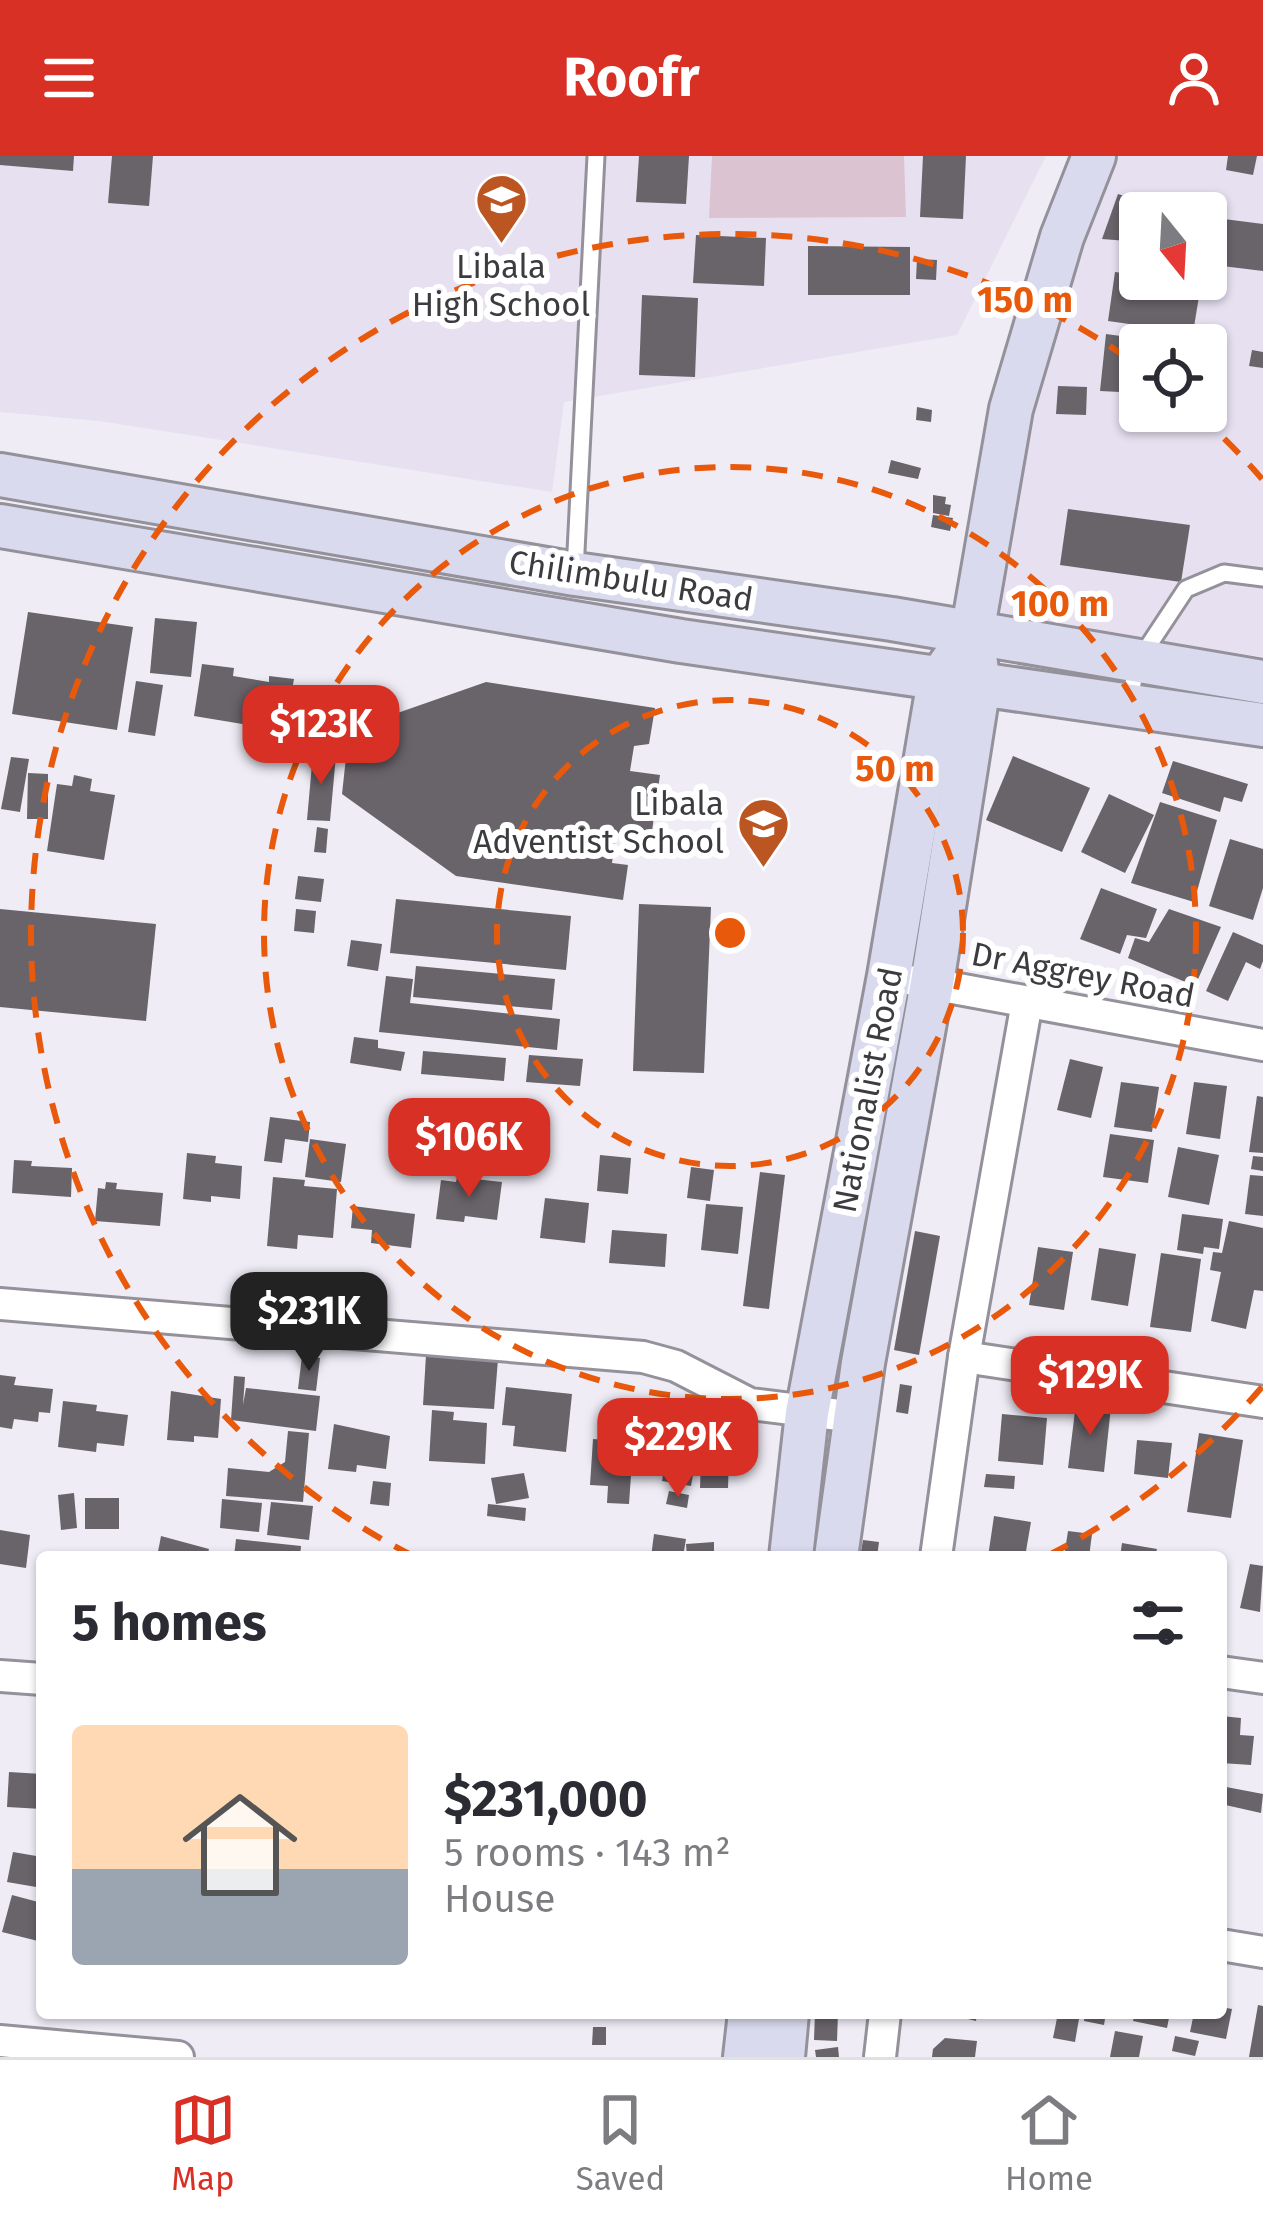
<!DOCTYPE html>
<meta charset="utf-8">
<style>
body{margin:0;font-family:"Fira Sans",sans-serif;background:#f2f2f3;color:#2b2b33;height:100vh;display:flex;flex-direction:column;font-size:45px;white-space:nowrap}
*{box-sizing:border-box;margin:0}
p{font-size:39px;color:#7c7c81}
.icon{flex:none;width:66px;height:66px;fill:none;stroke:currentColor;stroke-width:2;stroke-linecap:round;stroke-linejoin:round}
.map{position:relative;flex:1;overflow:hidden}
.sheet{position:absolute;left:36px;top:1395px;width:1191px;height:468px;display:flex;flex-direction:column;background:#fff;border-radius:12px;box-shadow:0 3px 9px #0004}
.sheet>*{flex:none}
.needle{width:78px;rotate:162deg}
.controls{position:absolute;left:1119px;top:36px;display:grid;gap:24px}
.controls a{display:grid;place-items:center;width:108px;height:108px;border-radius:12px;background:#fff;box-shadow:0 3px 9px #0004;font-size:60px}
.price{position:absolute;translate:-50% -102px;padding:0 27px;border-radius:24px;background:#d93025;color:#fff;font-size:39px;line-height:78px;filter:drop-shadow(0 3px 6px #0008)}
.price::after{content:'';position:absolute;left:50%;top:72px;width:36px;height:27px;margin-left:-18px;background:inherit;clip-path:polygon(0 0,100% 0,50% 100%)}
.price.selected{background:#222;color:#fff}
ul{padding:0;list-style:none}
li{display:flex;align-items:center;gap:36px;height:300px;padding:0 36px}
li span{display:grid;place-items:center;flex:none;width:336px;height:240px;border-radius:12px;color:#555}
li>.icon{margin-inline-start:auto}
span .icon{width:144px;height:144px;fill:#fffc;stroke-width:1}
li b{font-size:51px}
h2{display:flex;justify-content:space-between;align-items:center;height:144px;padding:0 36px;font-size:51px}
header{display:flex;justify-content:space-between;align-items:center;height:156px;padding:0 36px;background:#d93025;color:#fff;font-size:54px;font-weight:700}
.menu{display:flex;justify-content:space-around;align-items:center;height:168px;border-top:3px solid #e1e1e2;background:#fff;font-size:33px;color:#7c7c81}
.menu a{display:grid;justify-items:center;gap:6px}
.menu .selected{color:#d93025}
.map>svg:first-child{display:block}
.built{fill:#e6e0f0;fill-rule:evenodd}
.green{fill:#dbc3d1}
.building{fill:#69636a}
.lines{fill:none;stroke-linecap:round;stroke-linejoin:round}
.lane-casing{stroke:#94919a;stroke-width:21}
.street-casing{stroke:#94919a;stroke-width:36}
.secondary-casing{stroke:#94919a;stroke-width:48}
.lane{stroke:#fff;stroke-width:15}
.street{stroke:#fff;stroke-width:30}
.secondary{stroke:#d9daed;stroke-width:42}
.ring{fill:none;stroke:#e8590c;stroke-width:6;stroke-dasharray:21 15}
.labels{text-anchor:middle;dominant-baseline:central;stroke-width:12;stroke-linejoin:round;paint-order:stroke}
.poi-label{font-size:33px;fill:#3c3b3f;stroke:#fff}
.street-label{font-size:33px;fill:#3c3b3f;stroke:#fff}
.centre{fill:#e8590c;stroke:#fff;stroke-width:6}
.ring-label{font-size:36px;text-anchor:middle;font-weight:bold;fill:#e8590c;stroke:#fff;stroke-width:12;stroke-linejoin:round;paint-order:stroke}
</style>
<header><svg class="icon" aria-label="menu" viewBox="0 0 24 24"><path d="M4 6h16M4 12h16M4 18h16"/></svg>Roofr<svg class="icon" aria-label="person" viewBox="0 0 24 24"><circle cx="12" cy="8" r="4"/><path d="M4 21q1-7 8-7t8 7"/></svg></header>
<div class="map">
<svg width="1263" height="1901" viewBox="0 0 1263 1901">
<rect width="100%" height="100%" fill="#efecf6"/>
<g class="built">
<path d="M0,0H1046L957,179L564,246L552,336L99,265L0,256Z"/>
<path d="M1099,0H1263V501L1000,461L1025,238ZM1140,57H1206V123H1140ZM1140,189H1206V255H1140Z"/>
</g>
<path class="green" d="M712,0H904L906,61L709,62Z"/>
<g class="building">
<path d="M0,0H74L73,15L0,9Z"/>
<path d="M112,0H153L149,50L108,47Z"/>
<path d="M639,0H689L686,48L636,46Z"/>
<path d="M923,0H966L963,63L920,61Z"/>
<path d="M1228,0H1257L1253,19L1226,14Z"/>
<path d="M1118,38L1152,49L1151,57H1140V86L1102,83Z"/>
<path d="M1216,62L1263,68V115L1206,108V71L1212,72Z"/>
<path d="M696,79L766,82L764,130L693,127Z"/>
<path d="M808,90L910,91V139H808Z"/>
<path d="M917,103L937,104L936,124L916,123Z"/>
<path d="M1115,116L1140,119V123L1201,128L1193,177L1108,165Z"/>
<path d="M642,139L698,142L695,221L639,219Z"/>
<path d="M1106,178L1165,186L1140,189V237L1100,235Z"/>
<path d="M1252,194L1263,196V212L1249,210Z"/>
<path d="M1058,230L1087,231L1086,259L1056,258Z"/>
<path d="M917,251L932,254L931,266L916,264Z"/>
<path d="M891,304L921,312L918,323L888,317Z"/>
<path d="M933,339L946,341L945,348L951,349L949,360L933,357Z"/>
<path d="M1068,353L1190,369L1181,426L1060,409Z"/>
<path d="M933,359L953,362L950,375L931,371Z"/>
<path d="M28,456L133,471L117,574L12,558Z"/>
<path d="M155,462L197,466L191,521L150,517Z"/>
<path d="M202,508L234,512L233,520L269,526V520L294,523L285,575L194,560Z"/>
<path d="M136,525L163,529L155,580L128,576Z"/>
<path d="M486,526L655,552L649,588L634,590L630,615L660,619L651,682L616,677L612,707L628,709L623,744L456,720L342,638L349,574Z"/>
<path d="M313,597L336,599L330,665L307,664Z"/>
<path d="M1013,600L1090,632L1062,696L986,664Z"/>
<path d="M11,601L29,603L20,656L1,653Z"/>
<path d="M1173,605L1248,628L1242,646L1224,641L1220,656L1162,637Z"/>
<path d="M28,617L48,618V663H27Z"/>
<path d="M74,619L92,623L90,635L115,639L104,704L47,695L57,628L72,630Z"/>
<path d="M1109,638L1154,659L1125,717L1081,696Z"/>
<path d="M1160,646L1217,664L1194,746L1131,727Z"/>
<path d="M317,671L328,673L326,697L314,696Z"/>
<path d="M1230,683L1263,693V732L1253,764L1209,750Z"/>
<path d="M298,720L324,723L321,746L295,743Z"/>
<path d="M1101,732L1157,753L1146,782L1127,779L1120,798L1080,783Z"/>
<path d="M396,743L571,760L566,814L390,797Z"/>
<path d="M639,748L711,751L704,917L633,915Z"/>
<path d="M0,753L156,768L146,865L0,851Z"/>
<path d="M296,753L316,755L314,777L294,775Z"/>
<path d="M1169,753L1221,771L1195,830L1128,802L1135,782L1149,786Z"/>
<path d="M1233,776L1263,789V805L1260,813L1246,806L1228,845L1206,835Z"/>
<path d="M351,784L382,788L378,815L347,810Z"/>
<path d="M416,810L555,823L552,854L413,841Z"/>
<path d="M386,820L413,823L410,847L560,863L557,894L379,876Z"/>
<path d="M354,881L378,884V892L405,896L401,915L350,907Z"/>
<path d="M423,895L506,902L504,925L421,918Z"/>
<path d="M529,899L583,903L580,930L526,926Z"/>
<path d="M1070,903L1103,911L1091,962L1057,954Z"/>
<path d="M1121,926L1159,931L1152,976L1114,971Z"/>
<path d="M1194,926L1227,930L1220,983L1186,978Z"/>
<path d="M1257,940L1263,941V997L1249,996Z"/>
<path d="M270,961L310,966L308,986L285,983L282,1007L264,1005Z"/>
<path d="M1110,978L1154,984L1148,1027L1103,1021Z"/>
<path d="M310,983L346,988L341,1026L305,1021Z"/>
<path d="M1178,991L1219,999L1209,1049L1168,1041Z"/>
<path d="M187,997L216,1000L215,1007L242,1010L240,1043L211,1040V1046L183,1043Z"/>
<path d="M600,999L631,1002L628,1038L597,1035Z"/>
<path d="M1253,1000L1263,1001V1015L1251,1013Z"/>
<path d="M14,1004L32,1005L31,1010L72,1012L71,1041L12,1037Z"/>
<path d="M691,1011L714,1014L710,1045L687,1042Z"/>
<path d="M760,1016L785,1019L769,1153L743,1150Z"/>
<path d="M1250,1019L1263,1020V1060L1245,1058Z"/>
<path d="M273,1021L305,1024L304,1030L337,1033L333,1082L298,1079L297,1093L267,1090Z"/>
<path d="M457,1021L502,1026L497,1064L465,1060L464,1066L436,1063L441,1024L456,1026Z"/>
<path d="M106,1026L117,1027L116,1033L163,1037L160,1070L95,1065L98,1032L105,1033Z"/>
<path d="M545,1042L589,1047L585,1087L540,1082Z"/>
<path d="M706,1048L743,1051L738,1098L701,1094Z"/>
<path d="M353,1050L415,1058L411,1092L371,1087L372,1074L351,1072Z"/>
<path d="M1182,1058L1223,1063L1219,1093L1204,1091L1203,1098L1177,1094Z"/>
<path d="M1229,1065L1263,1072V1135L1254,1134L1246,1173L1211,1165L1221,1116L1210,1114L1213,1096L1222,1097Z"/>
<path d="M612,1074L667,1078L665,1111L609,1107Z"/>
<path d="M915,1075L940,1080L919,1199L894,1194Z"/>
<path d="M1038,1091L1073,1096L1064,1154L1029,1149Z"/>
<path d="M1099,1092L1136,1098L1128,1150L1091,1144Z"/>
<path d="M1161,1097L1201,1103L1191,1176L1150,1171Z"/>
<path d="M426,1199L498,1203L494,1253L423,1249Z"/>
<path d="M302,1200L320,1202L316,1235L298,1233Z"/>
<path d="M0,1219L16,1221L14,1229L53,1233L50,1257L39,1256L38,1266L14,1263L12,1273L0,1271Z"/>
<path d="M234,1220L245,1221L243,1249L246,1232L320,1240L316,1275L231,1264Z"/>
<path d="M900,1228L912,1230L908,1258L896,1256Z"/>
<path d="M506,1231L572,1238L566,1296L513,1290L515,1270L502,1269Z"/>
<path d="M171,1235L221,1243L218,1282L194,1280V1286L167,1284Z"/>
<path d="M63,1245L97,1249L96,1255L128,1259L124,1290L97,1287L96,1296L58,1291Z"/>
<path d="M1076,1247L1111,1251L1104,1316L1068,1312Z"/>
<path d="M432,1254L454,1256L453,1264L487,1267L485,1308L429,1305Z"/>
<path d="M1002,1258L1047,1262L1043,1309L998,1305Z"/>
<path d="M673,1263L702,1268L691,1330L662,1325Z"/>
<path d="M334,1268L390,1280L386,1313L357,1309L356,1316L328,1313Z"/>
<path d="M702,1271L730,1272L728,1332H700Z"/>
<path d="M288,1275L309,1277L303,1346L226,1340L228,1312L269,1316L285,1306Z"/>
<path d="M1199,1277L1243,1284L1231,1362L1187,1356Z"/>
<path d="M593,1283L653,1288L652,1306L632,1305L629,1348L607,1347L608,1330L590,1329Z"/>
<path d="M1137,1284L1172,1287L1168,1322L1134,1318Z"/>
<path d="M524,1317L529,1342L496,1348L491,1322Z"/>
<path d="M986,1318L1015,1320L1014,1333L984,1331Z"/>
<path d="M373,1325L391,1327L389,1350L370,1348Z"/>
<path d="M669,1335L689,1339L687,1352L666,1348Z"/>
<path d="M74,1337L77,1372L61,1374L58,1339Z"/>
<rect x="85" y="1342" width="34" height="31"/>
<path d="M222,1343L262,1347L259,1376L220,1372Z"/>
<path d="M271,1346L313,1350L309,1384L267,1379Z"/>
<path d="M488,1348L526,1352L525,1365L487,1360Z"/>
<path d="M994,1360L1031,1366L1025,1401H988Z"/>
<path d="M0,1374L30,1379L26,1412L0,1408Z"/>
<path d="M1068,1375L1092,1378L1089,1401H1064Z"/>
<path d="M654,1378L686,1383L683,1401H651Z"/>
<path d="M161,1380L209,1393L207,1401H157Z"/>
<path d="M236,1383L301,1390L300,1401H234Z"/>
<path d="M863,1384L879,1386L877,1401H860Z"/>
<path d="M714,1386V1401H687L686,1388Z"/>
<path d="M1122,1387L1157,1393L1155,1401H1120Z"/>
<path d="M1250,1408L1263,1410L1260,1456L1240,1452Z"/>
<path d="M1221,1560L1241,1562L1240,1579L1254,1580L1251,1609L1221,1607Z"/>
<path d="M9,1616L42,1618V1653L7,1651Z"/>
<path d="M1221,1630L1263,1638L1261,1657L1221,1648Z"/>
<path d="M13,1696L42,1701V1732L7,1726Z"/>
<path d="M12,1739L42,1747V1786L2,1776Z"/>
<path d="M1258,1849L1263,1850V1901H1249Z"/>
<path d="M1221,1851L1232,1853L1226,1883L1190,1876L1194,1857H1221Z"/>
<path d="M815,1857H838L837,1885L814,1884Z"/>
<path d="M944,1857H977L976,1865Z"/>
<path d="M1058,1857H1080L1075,1886L1053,1882Z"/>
<path d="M1085,1857H1106L1104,1869L1084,1865Z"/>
<path d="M1135,1857H1170L1167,1872L1133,1865Z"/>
<path d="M593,1871H606V1889H592Z"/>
<path d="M1115,1875L1143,1880L1139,1901H1110Z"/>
<path d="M1175,1880L1199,1885L1195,1900L1172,1895Z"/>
<path d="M945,1882L977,1885L975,1901H932L933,1893Z"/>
<path d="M838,1891L839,1901H816L815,1894Z"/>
</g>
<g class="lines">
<defs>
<g id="lane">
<path d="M575,415L596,0"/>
<path d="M1129,548L1137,507L1186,433L1224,417L1263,422"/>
</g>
<g id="street">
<path d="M915,825L1263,889"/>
<path d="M0,1148L643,1201L676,1210L750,1248L855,1261"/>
<path d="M964,1201L1263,1246"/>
<path d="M936,1401L964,1201L1027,846"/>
<path d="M1221,1516L1263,1522"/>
<path d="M0,1520L42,1523"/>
<path d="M1221,1789L1263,1796"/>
<path d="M0,1885L178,1901"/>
<path d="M880,1901L885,1857"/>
</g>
<g id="secondary">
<path d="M0,319L575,418L892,463L1263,526"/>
<path d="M0,370L681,485L1263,569"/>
<path d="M791,1401L807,1257L889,820L939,524L954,503"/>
<path d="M836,1401L863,1207L932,827L979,529L972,478L1011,253L1062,81L1094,0"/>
<path d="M745,1901L750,1857"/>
<path d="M783,1901L787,1857"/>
</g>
</defs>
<use href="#lane" class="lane-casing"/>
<use href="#street" class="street-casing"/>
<use href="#secondary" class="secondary-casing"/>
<use href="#lane" class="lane"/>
<use href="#street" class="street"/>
<use href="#secondary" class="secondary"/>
</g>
<g class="ring">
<circle cx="730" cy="777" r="233"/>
<circle cx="730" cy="777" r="466"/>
<path d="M1262 1231A699 699 0 0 1 1047 1400M413 1400A699 699 0 1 1 1136 208M1198 258A699 699 0 0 1 1262 323"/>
</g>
<defs>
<symbol id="school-pin" viewBox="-11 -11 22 30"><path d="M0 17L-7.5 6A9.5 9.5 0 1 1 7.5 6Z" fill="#bb5623" stroke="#fff"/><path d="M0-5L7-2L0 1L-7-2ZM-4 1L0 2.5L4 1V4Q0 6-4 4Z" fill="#fff"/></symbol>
</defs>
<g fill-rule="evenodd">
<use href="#school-pin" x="472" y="14" width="59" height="81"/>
<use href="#school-pin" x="734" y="638" width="59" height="81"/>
</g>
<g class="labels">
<g class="poi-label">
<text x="501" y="111">Libala<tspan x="501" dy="38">High School</tspan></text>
<text x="724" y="648" text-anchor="end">Libala<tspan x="724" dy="38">Adventist School</tspan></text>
</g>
<g class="street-label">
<text transform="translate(631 425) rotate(9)">Chilimbulu Road</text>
<text transform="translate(1083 819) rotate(11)">Dr Aggrey Road</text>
<text transform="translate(868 934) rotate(-79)">Nationalist Road</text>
</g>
</g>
<circle cx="730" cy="777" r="18" class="centre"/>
<g class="ring-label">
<text x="1025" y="156">150 m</text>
<text x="1060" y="460">100 m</text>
<text x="895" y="625">50 m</text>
</g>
</svg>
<div class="controls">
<a><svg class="needle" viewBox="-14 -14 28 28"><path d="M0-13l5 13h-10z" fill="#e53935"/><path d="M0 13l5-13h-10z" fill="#7c7c81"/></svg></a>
<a><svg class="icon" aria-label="locate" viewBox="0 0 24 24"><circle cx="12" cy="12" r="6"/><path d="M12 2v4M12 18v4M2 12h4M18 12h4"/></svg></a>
</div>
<b class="price" style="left:321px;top:631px">$123K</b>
<b class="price" style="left:469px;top:1044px">$106K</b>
<b class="price selected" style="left:309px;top:1218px">$231K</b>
<b class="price" style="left:1090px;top:1282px">$129K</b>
<b class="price" style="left:678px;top:1344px">$229K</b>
<section class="sheet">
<h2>5 homes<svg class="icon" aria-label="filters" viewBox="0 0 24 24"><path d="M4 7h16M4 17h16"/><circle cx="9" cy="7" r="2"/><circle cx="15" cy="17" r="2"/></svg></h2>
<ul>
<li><span style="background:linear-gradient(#ffd9b3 60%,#9aa5b1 0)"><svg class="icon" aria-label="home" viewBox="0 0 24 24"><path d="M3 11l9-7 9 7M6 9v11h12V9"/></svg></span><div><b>$231,000</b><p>5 rooms · 143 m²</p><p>House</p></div></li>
</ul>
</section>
</div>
<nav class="menu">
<a class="selected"><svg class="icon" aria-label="map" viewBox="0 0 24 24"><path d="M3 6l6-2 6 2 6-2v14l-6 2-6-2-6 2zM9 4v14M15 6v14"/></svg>Map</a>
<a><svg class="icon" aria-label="saved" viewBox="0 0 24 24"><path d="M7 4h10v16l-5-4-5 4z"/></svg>Saved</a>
<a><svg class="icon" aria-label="home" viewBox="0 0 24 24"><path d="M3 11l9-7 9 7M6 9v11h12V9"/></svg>Home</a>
</nav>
